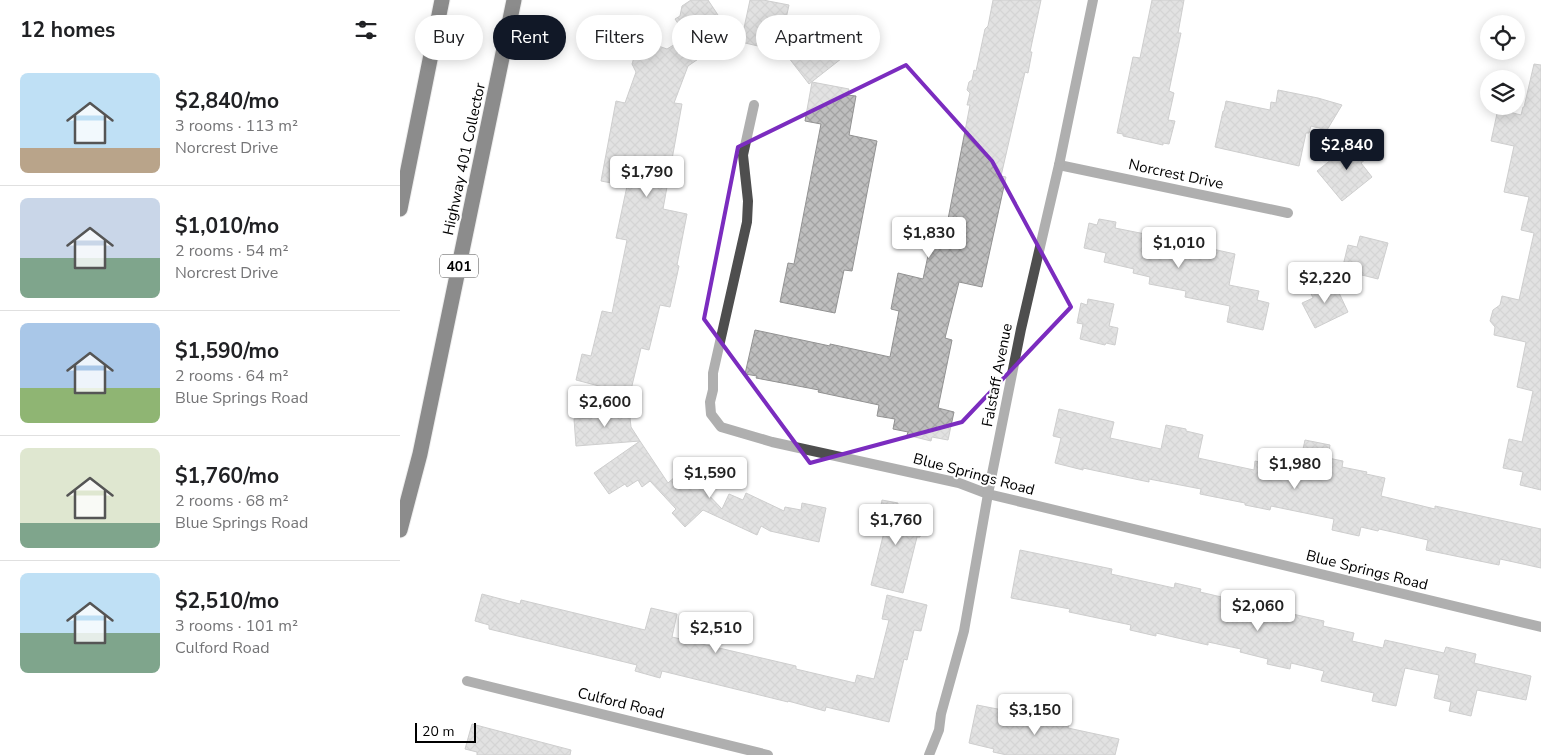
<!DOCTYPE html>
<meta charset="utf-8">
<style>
body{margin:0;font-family:"Nunito Sans",sans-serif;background:#f2f2f2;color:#202124;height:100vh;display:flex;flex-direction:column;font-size:19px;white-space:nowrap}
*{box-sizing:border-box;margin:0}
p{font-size:16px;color:#757577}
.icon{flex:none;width:28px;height:28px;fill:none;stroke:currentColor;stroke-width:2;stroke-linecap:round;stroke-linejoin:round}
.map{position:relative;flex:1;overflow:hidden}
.side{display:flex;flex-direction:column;background:#fff;width:400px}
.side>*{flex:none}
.hud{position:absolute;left:15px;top:15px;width:475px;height:45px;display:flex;gap:10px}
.buttons{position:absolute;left:1080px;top:15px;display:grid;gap:10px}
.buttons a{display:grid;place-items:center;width:45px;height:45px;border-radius:50%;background:#fff;box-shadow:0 2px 12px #0003;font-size:25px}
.scale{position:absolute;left:15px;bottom:12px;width:61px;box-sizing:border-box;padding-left:5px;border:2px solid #000;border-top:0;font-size:14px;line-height:18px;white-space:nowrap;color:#000;-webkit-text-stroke:4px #fff;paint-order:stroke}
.price{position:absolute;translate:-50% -42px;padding:0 11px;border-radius:5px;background:#fff;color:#222;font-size:16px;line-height:32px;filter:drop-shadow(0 1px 2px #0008)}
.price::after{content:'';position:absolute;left:50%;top:30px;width:15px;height:11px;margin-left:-8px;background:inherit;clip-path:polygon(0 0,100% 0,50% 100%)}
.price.selected{background:#111827;color:#fff}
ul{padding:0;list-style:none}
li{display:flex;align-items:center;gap:15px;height:125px;padding:0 20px}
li+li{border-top:1px solid #e0e0e0}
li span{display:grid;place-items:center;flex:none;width:140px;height:100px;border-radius:8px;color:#555}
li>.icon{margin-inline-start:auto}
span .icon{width:60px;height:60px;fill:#fffc;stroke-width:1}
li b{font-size:21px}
h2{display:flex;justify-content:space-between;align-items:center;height:60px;padding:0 20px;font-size:21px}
.tag{padding:0 18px;border-radius:22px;background:#fff;box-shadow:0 2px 12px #0003;font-size:18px;line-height:45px}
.tag.selected{background:#111827;color:#fff}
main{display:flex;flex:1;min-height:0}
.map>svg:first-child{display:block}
.building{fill:url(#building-cross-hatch);stroke:#929292}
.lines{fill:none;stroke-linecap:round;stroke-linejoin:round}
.motorway-casing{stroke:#dbdbdb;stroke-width:17}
.minor{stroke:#4e4e4e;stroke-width:10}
.motorway{stroke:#000;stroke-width:15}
.marked{fill:none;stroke:#7b2cbf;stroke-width:4;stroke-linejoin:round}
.labels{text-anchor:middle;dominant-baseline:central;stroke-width:4;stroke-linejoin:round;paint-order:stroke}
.shield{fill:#fff;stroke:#4c4c4c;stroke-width:1}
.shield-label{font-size:14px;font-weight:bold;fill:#000}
.street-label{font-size:15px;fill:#000;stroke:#fff}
</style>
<main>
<section class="side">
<h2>12 homes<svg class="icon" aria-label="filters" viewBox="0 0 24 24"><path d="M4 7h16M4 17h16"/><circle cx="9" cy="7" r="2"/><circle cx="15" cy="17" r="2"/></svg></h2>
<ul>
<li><span style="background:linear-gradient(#bfe0f5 75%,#b9a48a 0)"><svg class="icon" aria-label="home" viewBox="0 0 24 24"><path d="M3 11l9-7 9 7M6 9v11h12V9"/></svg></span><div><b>$2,840/mo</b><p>3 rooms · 113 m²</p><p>Norcrest Drive</p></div></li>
<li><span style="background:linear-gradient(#c9d6e8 60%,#7fa58c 0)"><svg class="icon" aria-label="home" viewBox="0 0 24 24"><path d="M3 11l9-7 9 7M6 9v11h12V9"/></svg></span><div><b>$1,010/mo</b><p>2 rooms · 54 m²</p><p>Norcrest Drive</p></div></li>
<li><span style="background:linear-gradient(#a9c7e8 65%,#8fb573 0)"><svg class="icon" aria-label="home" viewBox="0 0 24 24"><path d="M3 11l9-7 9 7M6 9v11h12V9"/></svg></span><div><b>$1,590/mo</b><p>2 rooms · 64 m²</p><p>Blue Springs Road</p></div></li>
<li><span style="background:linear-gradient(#dfe7d0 75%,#7fa58c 0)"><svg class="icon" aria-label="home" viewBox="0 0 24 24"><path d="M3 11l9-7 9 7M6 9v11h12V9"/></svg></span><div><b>$1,760/mo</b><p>2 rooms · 68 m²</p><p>Blue Springs Road</p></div></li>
<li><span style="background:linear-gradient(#bfe0f5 60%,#7fa58c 0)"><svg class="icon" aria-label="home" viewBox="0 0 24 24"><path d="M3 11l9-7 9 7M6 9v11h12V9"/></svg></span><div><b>$2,510/mo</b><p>3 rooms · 101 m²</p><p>Culford Road</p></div></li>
</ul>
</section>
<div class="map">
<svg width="1141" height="755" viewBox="0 0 1141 755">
<defs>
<pattern id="building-cross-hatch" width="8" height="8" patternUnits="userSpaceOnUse" patternTransform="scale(1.25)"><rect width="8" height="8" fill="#bebebe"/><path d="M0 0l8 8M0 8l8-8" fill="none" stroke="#a2a2a2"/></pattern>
</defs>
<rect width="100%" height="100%" fill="#fff"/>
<g class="building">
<path d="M291,0H308L332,36L288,66L274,103L282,104L263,209L287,214L277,265L279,266L270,307L260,305L249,350L241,348L230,394L176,380L182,354L191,356L202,311L212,313L227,240L216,238L227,186L201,181L216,101L225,103L236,72L232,64L236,51L244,49L247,42L267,49L287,37L275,19L280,16L282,6Z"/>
<path d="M350,0H363L389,5L380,46L366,28L362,47L341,42Z"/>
<path d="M593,0H641L630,52H632L628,73L625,72L601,176L606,177L582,287L559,282L545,338L552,340L538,408L554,412L548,440L532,437L531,441L507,435L508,432L493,429L495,419L477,416L479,405L418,392L419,390L356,378L357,376L345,374L355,330L430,346V344L490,357L499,311L491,309L498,273L523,279L532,237L544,240L570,105H567L570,93L567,90L569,82L572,80L574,70L576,71L585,29L588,26Z"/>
<path d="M752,0H784L778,33H781L769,91L774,93L768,120L775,121L769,144L763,143V145L723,136V134L717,133L733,57L740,58Z"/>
<path d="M426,24L433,34L432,37L446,55L409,84L385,53Z"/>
<path d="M1134,64L1141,65V490L1120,485L1123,472L1103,468L1109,439L1122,442L1133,391L1117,387L1126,342L1094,335L1095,327L1090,321L1093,310L1100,305L1102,296L1119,300L1134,233L1121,230L1129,197L1104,192L1114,146L1091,141L1098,109L1121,115L1123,107H1124Z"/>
<path d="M412,82L449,89L447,95L456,96L449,135L477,141L452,271L444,270L435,313L380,302L388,263L394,264L421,124L405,121Z"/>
<path d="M878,90L918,98L942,105L927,130L911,126L909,133H906L899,166L815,147L823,111H824L826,101L870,110L871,102L876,103Z"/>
<path d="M957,139L970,156L961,163L972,177L942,201L917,171Z"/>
<path d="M699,219L716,222L715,228L755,236L756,231L774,235L772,240L835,254L829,285L859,291L857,300L869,303L863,330L827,322L830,306L785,297L786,291L749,284L750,277L733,273L734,269L704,262L706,253L684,248L689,223L697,225Z"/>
<path d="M960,236L988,243L978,279L942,270L948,245L957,247Z"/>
<path d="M932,278L948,312L915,328L902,303L913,298L909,289Z"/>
<path d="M688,299L714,304L709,326L718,328L715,345L706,343L705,345L680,339L683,324L677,323L681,303L687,305Z"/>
<path d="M229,408L231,427L240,441L176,446L174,419L192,418V411Z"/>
<path d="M659,409L714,422L710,438L761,449L766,425L786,429V431L803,435L798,458L854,470L855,461L898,471L905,440L930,445L928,458L943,461L942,467L967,472L966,474L985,478L981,496L1035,509V506L1141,529V568L1100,559L1099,565L1026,550L1028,540L979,529L978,531L961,527L959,536L932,530L934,519L871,506L870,510L845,505V503L800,494L801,489L749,479V482L683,468V470L655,463L661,438L653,436Z"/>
<path d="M240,441L268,483L284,469L322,509L329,494L343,500L346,493L384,511L385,507L401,510L402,503L426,508L419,542L370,531L361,526L357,535L303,510L285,527L272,513L276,509L250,481L242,487L238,480L227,487L225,484L209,494L194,473Z"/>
<path d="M482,500L498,503L497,508L525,513L520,537H517L503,593L471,585L485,528L477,526Z"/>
<path d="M620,550L712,569L711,574L774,588L775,583L801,589L800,592L847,603V605L878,614L879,611L924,621L923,626L954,633L952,641L983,648L985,640L1044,653L1046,647L1076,654L1074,663L1131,676L1126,700L1077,690L1071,716L1049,711L1051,702L1034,698L1039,675L1005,668L996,706L972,701L974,693L921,681L924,671L891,663L890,669L867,664L868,659L840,652L841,649L808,642V645L756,633V636L730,630L731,625L669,612L670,609L611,598Z"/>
<path d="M82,594L120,604L121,600L245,630L251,608L277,614L272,637L396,666V669L455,683L457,675L474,679L489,620L482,619L487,595L527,605L521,631L514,630L507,660L504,659L489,722L426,707L425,711L388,701V702L262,671L260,678L235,671L237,665L89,629V625L75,621Z"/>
<path d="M577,705L669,723L668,728L719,739L715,755H607L593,752L594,749L569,743Z"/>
<path d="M72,724L171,750L170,755H77V752L65,749Z"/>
</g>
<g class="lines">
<defs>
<g id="motorway">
<path d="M0,209L42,0"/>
<path d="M0,530L20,454L114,0"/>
</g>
</defs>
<use href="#motorway" class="motorway-casing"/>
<g class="minor">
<path d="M354,105L343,155L348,201L347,222L313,373V390L310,402L311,414L321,427L372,442L559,483L588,494L1141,627"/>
<path d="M659,165L888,213"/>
<path d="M67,681L368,755"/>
<path d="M529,755L539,730L541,714L564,631L588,494L621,329L659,165L693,0"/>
</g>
<use href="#motorway" class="motorway"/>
</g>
<path d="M0 0H1141V755H0ZM506,65L592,161L671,307L562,422L410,463L304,319L338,147Z" fill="#fff" fill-opacity=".55" fill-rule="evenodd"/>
<path class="marked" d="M506,65L592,161L671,307L562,422L410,463L304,319L338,147Z"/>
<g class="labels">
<rect class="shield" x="40" y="254.5" width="38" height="23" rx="4"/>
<g class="shield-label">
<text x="59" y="266">401</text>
</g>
<g class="street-label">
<text transform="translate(64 159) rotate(-78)">Highway 401 Collector</text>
<text transform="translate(776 174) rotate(12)">Norcrest Drive</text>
<text transform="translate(597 375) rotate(-79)">Falstaff Avenue</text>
<text transform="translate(574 474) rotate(15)">Blue Springs Road</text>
<text transform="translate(967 570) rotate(14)">Blue Springs Road</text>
<text transform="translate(221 703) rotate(14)">Culford Road</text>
</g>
</g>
</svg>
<div class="buttons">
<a><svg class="icon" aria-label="locate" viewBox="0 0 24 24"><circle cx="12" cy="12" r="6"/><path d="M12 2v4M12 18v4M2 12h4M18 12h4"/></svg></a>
<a><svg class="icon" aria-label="layers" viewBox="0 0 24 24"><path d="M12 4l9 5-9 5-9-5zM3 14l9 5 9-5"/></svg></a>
</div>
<div class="scale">20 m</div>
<b class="price selected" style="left:947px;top:171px">$2,840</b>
<b class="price" style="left:247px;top:198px">$1,790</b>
<b class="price" style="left:529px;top:259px">$1,830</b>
<b class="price" style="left:779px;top:269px">$1,010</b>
<b class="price" style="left:925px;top:304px">$2,220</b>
<b class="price" style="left:205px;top:428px">$2,600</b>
<b class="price" style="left:895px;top:490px">$1,980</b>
<b class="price" style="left:310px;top:499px">$1,590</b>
<b class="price" style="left:496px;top:546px">$1,760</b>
<b class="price" style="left:858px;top:632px">$2,060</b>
<b class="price" style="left:316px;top:654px">$2,510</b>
<b class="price" style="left:635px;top:736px">$3,150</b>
<div class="hud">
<a class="tag">Buy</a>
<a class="tag selected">Rent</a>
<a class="tag">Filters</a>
<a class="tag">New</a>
<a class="tag">Apartment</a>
</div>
</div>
</main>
